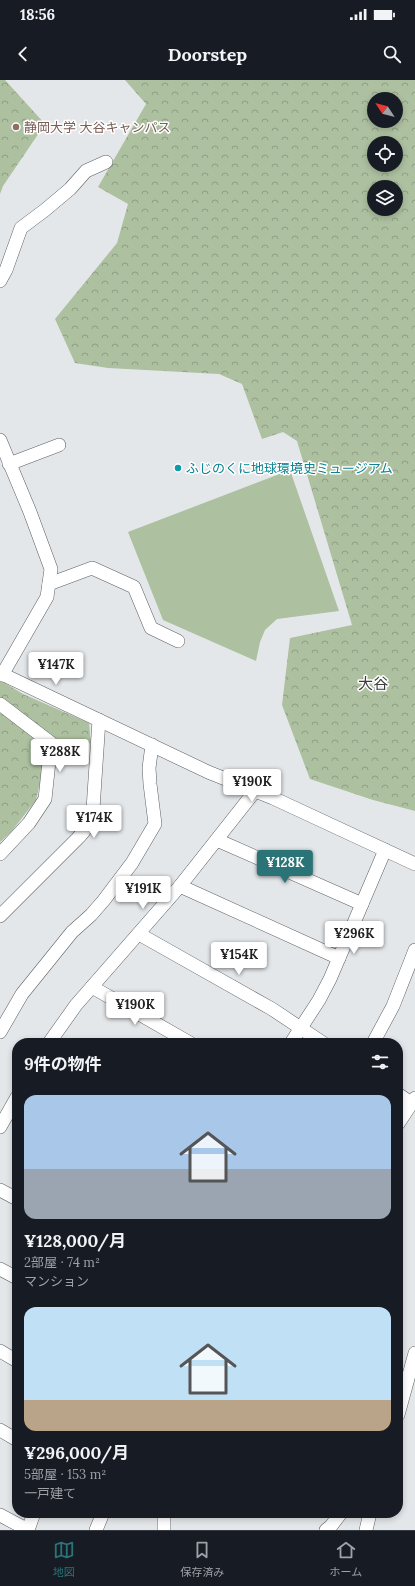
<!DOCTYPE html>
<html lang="ja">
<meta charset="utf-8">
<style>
body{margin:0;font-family:Lora,"Noto Sans JP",serif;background:#20242c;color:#f1f3f6;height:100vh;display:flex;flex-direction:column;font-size:15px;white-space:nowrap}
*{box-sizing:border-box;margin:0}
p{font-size:13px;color:#9ea1a6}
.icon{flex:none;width:22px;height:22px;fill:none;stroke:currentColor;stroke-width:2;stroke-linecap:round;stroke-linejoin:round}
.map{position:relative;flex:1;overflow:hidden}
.panel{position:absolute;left:12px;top:958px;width:391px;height:480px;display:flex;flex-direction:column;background:#171b24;border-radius:16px;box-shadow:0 2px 6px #0003}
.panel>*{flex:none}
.needle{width:26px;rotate:306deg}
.buttons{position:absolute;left:367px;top:12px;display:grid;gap:8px}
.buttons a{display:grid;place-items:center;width:36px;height:36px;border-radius:50%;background:#171b24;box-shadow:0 2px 6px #0003;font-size:20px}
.price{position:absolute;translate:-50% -34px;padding:0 9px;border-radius:4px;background:#fff;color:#222;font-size:13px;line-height:26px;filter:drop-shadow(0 1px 2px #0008)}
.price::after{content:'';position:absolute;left:50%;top:24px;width:12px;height:9px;margin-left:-6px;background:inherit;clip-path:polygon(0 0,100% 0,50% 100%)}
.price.active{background:#2a7477;color:#fff}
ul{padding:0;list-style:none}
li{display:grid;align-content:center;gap:8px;height:212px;padding:0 12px}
li span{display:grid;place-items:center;height:124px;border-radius:12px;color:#555}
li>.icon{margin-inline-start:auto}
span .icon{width:72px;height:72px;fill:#fffc;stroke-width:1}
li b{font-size:17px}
h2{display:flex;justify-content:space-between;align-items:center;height:48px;padding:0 12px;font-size:17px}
.status{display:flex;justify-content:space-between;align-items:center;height:28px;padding:0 20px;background:#171b24;direction:ltr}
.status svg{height:11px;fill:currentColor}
header{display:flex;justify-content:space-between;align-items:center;height:52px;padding:0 12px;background:#171b24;font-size:18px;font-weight:700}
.dock{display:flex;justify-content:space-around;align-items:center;height:56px;border-top:1px solid #363941;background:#171b24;font-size:11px;color:#9ea1a6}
.dock a{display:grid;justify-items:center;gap:2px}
.dock .active{color:#2a7477}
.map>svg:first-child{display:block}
.forest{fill:url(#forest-crowns);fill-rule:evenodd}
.park{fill:#adc0a0}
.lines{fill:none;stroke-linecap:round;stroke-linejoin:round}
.minor-casing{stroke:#5c5f61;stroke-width:14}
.minor{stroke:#fff;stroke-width:13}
.education-dot{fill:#8d6e63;stroke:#fff;stroke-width:1.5}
.culture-dot{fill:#0f9aa8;stroke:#fff;stroke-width:1.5}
.labels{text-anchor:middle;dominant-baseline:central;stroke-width:3;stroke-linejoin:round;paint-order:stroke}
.education-label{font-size:13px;fill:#785e54;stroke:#fff;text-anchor:start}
.culture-label{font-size:13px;fill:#0d838f;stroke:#fff;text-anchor:start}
.quarter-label{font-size:15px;fill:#3b3c3d;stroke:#fff}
</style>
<div class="status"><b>18:56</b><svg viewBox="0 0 49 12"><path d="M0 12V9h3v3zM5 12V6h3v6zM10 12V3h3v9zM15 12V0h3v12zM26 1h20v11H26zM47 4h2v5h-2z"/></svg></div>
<header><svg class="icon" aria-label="back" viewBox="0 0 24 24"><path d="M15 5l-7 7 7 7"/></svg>Doorstep<svg class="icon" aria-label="search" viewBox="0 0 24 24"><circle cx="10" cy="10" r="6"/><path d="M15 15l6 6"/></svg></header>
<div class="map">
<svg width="415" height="1450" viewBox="0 0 415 1450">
<defs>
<pattern id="forest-crowns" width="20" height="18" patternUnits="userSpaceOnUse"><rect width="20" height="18" fill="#adc0a0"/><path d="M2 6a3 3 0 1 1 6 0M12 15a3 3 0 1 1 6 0" fill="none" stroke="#8e9d84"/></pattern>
</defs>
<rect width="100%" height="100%" fill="#e4e7ea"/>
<g class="forest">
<path d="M0,0H5L45,44L3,106L0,114Z"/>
<path d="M125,0H415V731L373,720L310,699L282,625L290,558L352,545L297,361L283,352L262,359L242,304L219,294L108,288L75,283L55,239L117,163L128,124L98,107L146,24ZM374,19H396V41H374ZM374,63H396V85H374ZM374,107H396V129H374Z"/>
<path d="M0,600L23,614L89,643L91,663L48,668L36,720L11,752L0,762Z"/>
</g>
<path class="park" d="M290,390L339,531L277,539L265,550L260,562L256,581L163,540L128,452Z"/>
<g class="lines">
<defs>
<g id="minor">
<path d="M0,201L6,190L21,148L45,130L70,109L86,91L106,82"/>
<path d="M0,360L30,432L51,489L47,517L2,595"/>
<path d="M9,384L59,365"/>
<path d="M49,504L92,488L134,507L151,548L178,561"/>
<path d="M0,593L208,692L273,718L415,784"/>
<path d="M0,624L51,663L45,719L29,743L0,774"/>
<path d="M217,760L362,824"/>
<path d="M180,806L339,878"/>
<path d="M0,836L77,759C86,750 91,742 93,729L99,640"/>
<path d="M139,854L272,929L323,963"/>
<path d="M92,907L190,963"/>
<path d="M0,952L22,914L72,852L91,835L104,820L132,783L155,744L150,704L149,688L152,665"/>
<path d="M49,963L76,925L180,806L255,711"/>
<path d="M291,963L319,920L330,899L385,770"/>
<path d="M373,963L393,926L415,870"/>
<path d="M398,1014L411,1023"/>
<path d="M398,1044L415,1018"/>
<path d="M0,1047L17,1017"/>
<path d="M0,1110L17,1119"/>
<path d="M0,1189L17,1198"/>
<path d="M0,1271L17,1281"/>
<path d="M398,1335L415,1273"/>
<path d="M0,1350L17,1360"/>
<path d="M164,1433V1450"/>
<path d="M0,1435L28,1450"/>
<path d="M28,1450L34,1433"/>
<path d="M96,1450L103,1433"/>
<path d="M326,1450L331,1446L341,1433"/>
<path d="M366,1450L370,1433"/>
</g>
</defs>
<use href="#minor" class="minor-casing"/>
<use href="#minor" class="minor"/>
</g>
<circle class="education-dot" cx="16" cy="47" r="4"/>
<circle class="culture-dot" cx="178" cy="388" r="4"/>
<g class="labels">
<g class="education-label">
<text x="24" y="47">静岡大学 大谷キャンパス</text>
</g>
<g class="culture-label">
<text x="186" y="388">ふじのくに地球環境史ミュージアム</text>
</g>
<g class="quarter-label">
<text x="373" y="603">大谷</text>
</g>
</g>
</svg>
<div class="buttons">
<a><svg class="needle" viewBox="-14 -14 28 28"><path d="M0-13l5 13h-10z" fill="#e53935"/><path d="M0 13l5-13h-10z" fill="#9ea1a6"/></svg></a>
<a><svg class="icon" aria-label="locate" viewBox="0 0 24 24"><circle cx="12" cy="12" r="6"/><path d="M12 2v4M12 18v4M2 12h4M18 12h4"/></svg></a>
<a><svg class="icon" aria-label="layers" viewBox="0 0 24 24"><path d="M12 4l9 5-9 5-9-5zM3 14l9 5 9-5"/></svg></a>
</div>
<b class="price" style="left:56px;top:606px">¥147K</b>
<b class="price" style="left:60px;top:693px">¥288K</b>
<b class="price" style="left:252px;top:723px">¥190K</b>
<b class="price" style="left:94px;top:759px">¥174K</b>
<b class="price active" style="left:285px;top:804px">¥128K</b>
<b class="price" style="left:143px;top:830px">¥191K</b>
<b class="price" style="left:354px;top:875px">¥296K</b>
<b class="price" style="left:239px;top:896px">¥154K</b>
<b class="price" style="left:135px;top:946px">¥190K</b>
<section class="panel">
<h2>9件の物件<svg class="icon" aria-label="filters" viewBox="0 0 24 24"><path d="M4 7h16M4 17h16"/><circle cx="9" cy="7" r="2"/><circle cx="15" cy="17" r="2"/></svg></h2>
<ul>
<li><span style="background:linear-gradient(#a9c7e8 60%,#9aa5b1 0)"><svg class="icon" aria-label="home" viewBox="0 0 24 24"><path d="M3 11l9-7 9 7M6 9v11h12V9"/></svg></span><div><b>¥128,000/月</b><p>2部屋 · 74 m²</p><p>マンション</p></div></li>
<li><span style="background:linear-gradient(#bfe0f5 75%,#b9a48a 0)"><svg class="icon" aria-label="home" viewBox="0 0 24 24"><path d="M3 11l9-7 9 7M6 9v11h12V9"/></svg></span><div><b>¥296,000/月</b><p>5部屋 · 153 m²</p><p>一戸建て</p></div></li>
</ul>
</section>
</div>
<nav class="dock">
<a class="active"><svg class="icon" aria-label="map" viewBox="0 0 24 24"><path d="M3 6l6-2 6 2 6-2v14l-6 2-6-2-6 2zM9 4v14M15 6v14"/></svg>地図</a>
<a><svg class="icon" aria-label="saved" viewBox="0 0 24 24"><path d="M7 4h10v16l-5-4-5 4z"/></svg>保存済み</a>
<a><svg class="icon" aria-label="home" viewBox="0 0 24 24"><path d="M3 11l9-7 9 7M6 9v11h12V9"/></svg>ホーム</a>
</nav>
